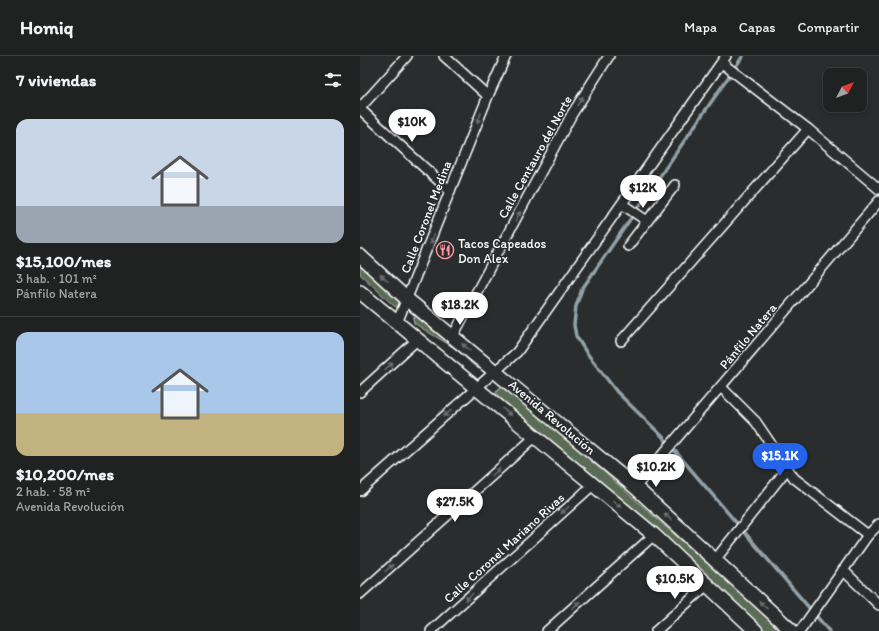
<!DOCTYPE html>
<html lang="es">
<meta charset="utf-8">
<style>
body{margin:0;font-family:Itim,sans-serif;background:#2d2f2f;color:#f1f3f6;height:100vh;display:flex;flex-direction:column;font-size:15px;white-space:nowrap}
*{box-sizing:border-box;margin:0}
p{font-size:13px;color:#a2a4a5}
.icon{flex:none;width:22px;height:22px;fill:none;stroke:currentColor;stroke-width:2;stroke-linecap:round;stroke-linejoin:round}
.map{position:relative;flex:1;overflow:hidden}
.details{display:flex;flex-direction:column;background:#202222;width:360px}
.details>*{flex:none}
.needle{width:26px;rotate:49deg}
.controls{position:absolute;left:463px;top:12px;display:grid;gap:8px}
.controls a{display:grid;place-items:center;width:44px;height:44px;border-radius:8px;background:#202222;box-shadow:0 2px 6px #0003,0 0 0 1px #3d3f40;font-size:20px}
.price{position:absolute;translate:-50% -34px;padding:0 9px;border-radius:14px;background:#fff;color:#222;font-size:13px;line-height:26px;filter:drop-shadow(0 1px 2px #0008)}
.price::after{content:'';position:absolute;left:50%;top:24px;width:12px;height:9px;margin-left:-6px;background:inherit;clip-path:polygon(0 0,100% 0,50% 100%)}
.price.selected{background:#2563eb;color:#fff}
ul{padding:0;list-style:none}
li{display:grid;align-content:center;gap:8px;height:212px;padding:0 16px}
li+li{border-top:1px solid #3d3f40}
li span{display:grid;place-items:center;height:124px;border-radius:12px;color:#555}
li>.icon{margin-inline-start:auto}
span .icon{width:72px;height:72px;fill:#fffc;stroke-width:1}
li b{font-size:17px}
h2{display:flex;justify-content:space-between;align-items:center;height:48px;padding:0 16px;font-size:17px}
header{display:flex;align-items:center;gap:24px;box-sizing:border-box;height:56px;padding:0 20px;background:#202222;border-bottom:1px solid #3d3f40}
header strong{font-size:19px}
nav{display:flex;gap:22px;margin-inline-start:auto;font-size:14px}
main{display:flex;flex:1;min-height:0}
.map>svg:first-child{display:block}
.green{fill:#5a6c55;stroke:#acb6aa}
.lines{fill:none;stroke-linecap:round;stroke-linejoin:round}
.stream{stroke:#93a2a9;stroke-width:3.5}
.street-casing{stroke:#fff;stroke-width:12}
.secondary-casing{stroke:#fff;stroke-width:16}
.street{stroke:#2a2d2e;stroke-width:9}
.secondary{stroke:#2a2d2e;stroke-width:13}
.oneway{fill:#6a6c6d}
.labels{text-anchor:middle;dominant-baseline:central;stroke-width:3;stroke-linejoin:round;paint-order:stroke}
.street-label{font-size:13px;fill:#fff;stroke:#2a2d2e}
.poi-label{font-size:13px;fill:#fff;stroke:#2a2d2e;text-anchor:start}
</style>
<header>
<strong>Homiq</strong>
<nav><a>Mapa</a><a>Capas</a><a>Compartir</a></nav>
</header>
<main>
<section class="details">
<h2>7 viviendas<svg class="icon" aria-label="filters" viewBox="0 0 24 24"><path d="M4 7h16M4 17h16"/><circle cx="9" cy="7" r="2"/><circle cx="15" cy="17" r="2"/></svg></h2>
<ul>
<li><span style="background:linear-gradient(#c9d6e8 70%,#9aa5b1 0)"><svg class="icon" aria-label="home" viewBox="0 0 24 24"><path d="M3 11l9-7 9 7M6 9v11h12V9"/></svg></span><div><b>$15,100/mes</b><p>3 hab. · 101 m²</p><p>Pánfilo Natera</p></div></li>
<li><span style="background:linear-gradient(#a9c7e8 65%,#c2b280 0)"><svg class="icon" aria-label="home" viewBox="0 0 24 24"><path d="M3 11l9-7 9 7M6 9v11h12V9"/></svg></span><div><b>$10,200/mes</b><p>2 hab. · 58 m²</p><p>Avenida Revolución</p></div></li>
</ul>
</section>
<div class="map">
<svg width="519" height="575" viewBox="0 0 519 575">
<rect width="100%" height="100%" fill="#2a2d2e"/>
<filter id="ink" filterUnits="userSpaceOnUse"><feTurbulence type="fractalNoise" baseFrequency=".025" numOctaves="2"/><feDisplacementMap in="SourceGraphic" scale="8" xChannelSelector="R" yChannelSelector="G"/><feConvolveMatrix kernelMatrix="1 2 1 2 8 2 1 2 1" color-interpolation-filters="sRGB"/></filter>
<g filter="url(#ink)">
<g class="green">
<path d="M0,203L40,244L38,252L33,249L0,218Z"/>
<path d="M58,257L119,306V313C110,308 105,300 97,294C83,284 68,277 54,267L53,262Z"/>
<path d="M142,330L227,401L350,510L427,575H403L138,342L136,335Z"/>
</g>
<g class="lines">
<path class="stream" d="M383,0L222,233L216,250L214,269L216,280L226,296L257,336L303,381L469,575"/>
<defs>
<g id="street">
<path d="M84,0L128,40"/>
<path d="M362,7L448,73L519,133"/>
<path d="M0,52L47,0"/>
<path d="M0,53L90,135"/>
<path d="M262,148L287,165"/>
<path d="M268,190L315,129"/>
<path d="M37,267L128,40L146,0"/>
<path d="M93,280L212,58L249,0"/>
<path d="M261,285L448,73"/>
<path d="M361,331L396,366L434,422L508,479"/>
<path d="M0,336L57,284"/>
<path d="M275,431L519,145"/>
<path d="M0,435L157,296L366,0"/>
<path d="M355,504L427,413"/>
<path d="M483,514L519,549"/>
<path d="M0,538L176,380"/>
<path d="M71,575L234,428"/>
<path d="M187,575L294,479"/>
<path d="M296,575L348,528"/>
<path d="M440,575L508,479L519,468"/>
</g>
<g id="secondary">
<path d="M0,200L48,244L275,431L432,575"/>
<path d="M0,236L294,479L396,575"/>
</g>
</defs>
<use href="#street" class="street-casing"/>
<use href="#secondary" class="secondary-casing"/>
<use href="#street" class="street"/>
<use href="#secondary" class="secondary"/>
</g>
<defs><path id="oneway-solid" d="M-6-.8H1V-3.2L6.5 0L1 3.2V.8H-6Z"/></defs>
<g class="oneway">
<use href="#oneway-solid" transform="translate(220 45) rotate(-59)"/>
<use href="#oneway-solid" transform="translate(119 62) rotate(111)"/>
<use href="#oneway-solid" transform="translate(158 160) rotate(-62)"/>
<use href="#oneway-solid" transform="translate(72 183) rotate(111)"/>
<use href="#oneway-solid" transform="translate(24 222) rotate(-138)"/>
<use href="#oneway-solid" transform="translate(106 291) rotate(-141)"/>
<use href="#oneway-solid" transform="translate(29 310) rotate(-42)"/>
<use href="#oneway-solid" transform="translate(147 356) rotate(40)"/>
<use href="#oneway-solid" transform="translate(88 357) rotate(138)"/>
<use href="#oneway-solid" transform="translate(136 416) rotate(-42)"/>
<use href="#oneway-solid" transform="translate(257 448) rotate(41)"/>
<use href="#oneway-solid" transform="translate(205 454) rotate(138)"/>
<use href="#oneway-solid" transform="translate(308 461) rotate(-137)"/>
<use href="#oneway-solid" transform="translate(29 512) rotate(-42)"/>
<use href="#oneway-solid" transform="translate(109 541) rotate(138)"/>
<use href="#oneway-solid" transform="translate(216 549) rotate(-42)"/>
<use href="#oneway-solid" transform="translate(403 549) rotate(-137)"/>
</g>
</g>
<defs>
<symbol id="restaurant-ring" viewBox="-11 -11 22 22"><circle r="9.5" fill="#2a2d2e" stroke="#ff9aa2" stroke-width="1.5"/><path d="M-5-6h1v4h1v-4h1v4h1v-4h1v5L-1.5 .5V6h-2V.5L-5-1ZM5-6V6H3V1.5H1.5Q1.5-4 5-6Z" fill="#ff9aa2"/></symbol>
</defs>
<g fill-rule="evenodd">
<use href="#restaurant-ring" x="75" y="184" width="20" height="20"/>
</g>
<g class="labels">
<g class="street-label">
<text transform="translate(175 101) rotate(-61)">Calle Centauro del Norte</text>
<text transform="translate(66 161) rotate(-69)">Calle Coronel Medina</text>
<text transform="translate(388 280) rotate(-50)">Pánfilo Natera</text>
<text transform="translate(192 361) rotate(40)">Avenida Revolución</text>
<text transform="translate(144 492) rotate(-42)">Calle Coronel Mariano Rivas</text>
</g>
<g class="poi-label">
<text x="98" y="187">Tacos Capeados<tspan x="98" dy="15">Don Alex</tspan></text>
</g>
</g>
</svg>
<div class="controls">
<a><svg class="needle" viewBox="-14 -14 28 28"><path d="M0-13l5 13h-10z" fill="#e53935"/><path d="M0 13l5-13h-10z" fill="#a2a4a5"/></svg></a>
</div>
<b class="price" style="left:52px;top:87px">$10K</b>
<b class="price" style="left:283px;top:153px">$12K</b>
<b class="price" style="left:100px;top:270px">$18.2K</b>
<b class="price selected" style="left:420px;top:421px">$15.1K</b>
<b class="price" style="left:296px;top:432px">$10.2K</b>
<b class="price" style="left:95px;top:467px">$27.5K</b>
<b class="price" style="left:315px;top:544px">$10.5K</b>
</div>
</main>
